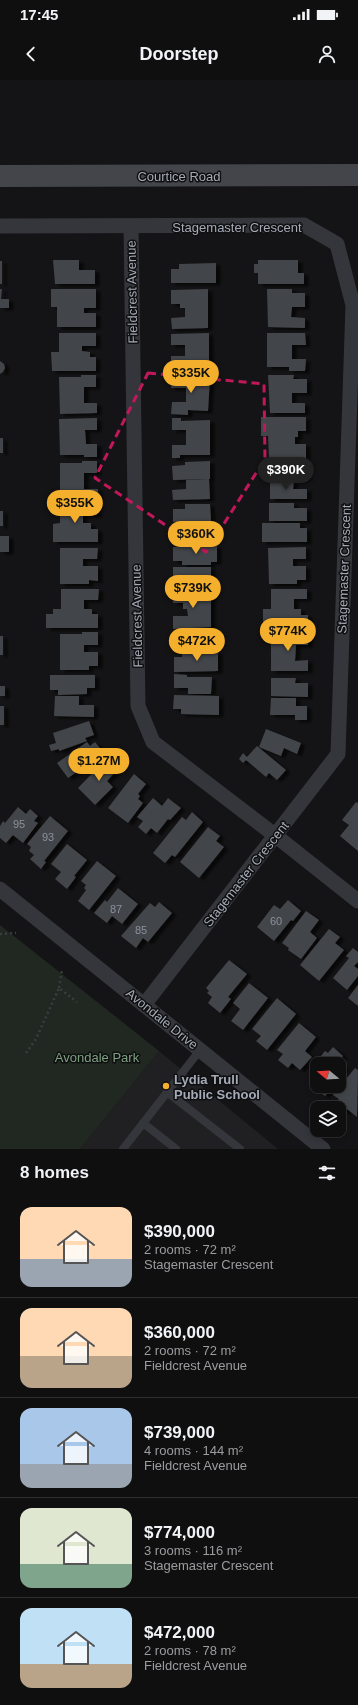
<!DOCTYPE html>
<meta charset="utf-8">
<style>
body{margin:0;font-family:Arial,sans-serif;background:#1d1d1e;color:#f1f3f6;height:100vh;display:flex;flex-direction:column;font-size:15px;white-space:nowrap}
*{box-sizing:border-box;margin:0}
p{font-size:13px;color:#9b9c9f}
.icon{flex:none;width:22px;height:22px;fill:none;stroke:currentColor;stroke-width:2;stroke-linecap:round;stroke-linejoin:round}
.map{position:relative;height:1069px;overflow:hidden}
.side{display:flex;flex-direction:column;background:#0f0f10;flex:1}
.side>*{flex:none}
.needle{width:26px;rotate:288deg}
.controls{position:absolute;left:310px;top:977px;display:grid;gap:8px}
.controls a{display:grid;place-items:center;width:36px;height:36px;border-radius:8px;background:#0f0f10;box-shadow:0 2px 6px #0003,0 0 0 1px #2f2f30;font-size:20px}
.price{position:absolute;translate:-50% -34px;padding:0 9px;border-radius:14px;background:#f4b02d;color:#111;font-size:13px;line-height:26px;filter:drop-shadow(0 1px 2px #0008)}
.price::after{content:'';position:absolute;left:50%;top:24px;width:12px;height:9px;margin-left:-6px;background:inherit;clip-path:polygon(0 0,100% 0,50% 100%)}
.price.on{background:#222;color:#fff}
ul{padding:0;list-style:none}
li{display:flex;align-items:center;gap:12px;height:100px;padding:0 20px}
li+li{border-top:1px solid #2f2f30}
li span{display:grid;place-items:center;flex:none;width:112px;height:80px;border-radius:12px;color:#555}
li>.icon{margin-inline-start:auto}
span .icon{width:48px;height:48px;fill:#fffc;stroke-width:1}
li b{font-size:17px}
h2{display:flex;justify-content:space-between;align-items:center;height:48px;padding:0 20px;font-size:17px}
.status{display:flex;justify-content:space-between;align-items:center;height:28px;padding:0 20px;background:#0f0f10;direction:ltr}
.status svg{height:11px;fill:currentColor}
header{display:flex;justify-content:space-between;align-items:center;height:52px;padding:0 20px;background:#0f0f10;font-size:18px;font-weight:600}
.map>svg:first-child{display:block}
.built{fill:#202023}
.green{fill:#202821}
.building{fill:#434449;filter:url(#shadow)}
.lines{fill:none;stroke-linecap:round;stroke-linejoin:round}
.path{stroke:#3b3d42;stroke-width:2.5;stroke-dasharray:2 3;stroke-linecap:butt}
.lane{stroke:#35363b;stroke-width:8}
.street{stroke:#35363b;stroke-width:15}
.secondary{stroke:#43454b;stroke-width:22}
.marked{fill:none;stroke:#c2185b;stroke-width:3;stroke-dasharray:8 5;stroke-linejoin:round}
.poi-dot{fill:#f4b02d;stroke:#0f0f11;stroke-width:1.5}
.labels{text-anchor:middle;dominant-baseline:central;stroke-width:3;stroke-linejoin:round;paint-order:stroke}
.number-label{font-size:11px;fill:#8c919b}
.street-label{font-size:13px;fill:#a5abb6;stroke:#0f0f11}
.park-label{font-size:13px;fill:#7ca17e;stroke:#0f0f11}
.poi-label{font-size:13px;font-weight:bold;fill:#a5abb6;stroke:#0f0f11;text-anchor:start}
</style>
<div class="status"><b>17:45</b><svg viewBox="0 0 49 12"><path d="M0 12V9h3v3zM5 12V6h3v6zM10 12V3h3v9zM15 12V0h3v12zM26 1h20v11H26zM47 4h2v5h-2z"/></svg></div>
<header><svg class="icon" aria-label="back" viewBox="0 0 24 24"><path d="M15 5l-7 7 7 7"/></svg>Doorstep<svg class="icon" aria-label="person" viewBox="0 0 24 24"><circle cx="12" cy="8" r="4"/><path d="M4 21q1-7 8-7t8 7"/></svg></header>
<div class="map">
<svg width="358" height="1069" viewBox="0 0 358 1069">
<defs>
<filter id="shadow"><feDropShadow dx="4.5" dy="2.5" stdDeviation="1" flood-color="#0009"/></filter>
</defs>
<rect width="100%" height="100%" fill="#141416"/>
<path class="built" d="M159,971L278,1069H80Z"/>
<path class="green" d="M0,845L159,971L80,1069H0Z"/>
<g class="building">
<path d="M53,180H79V190H95V204H55Z"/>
<path d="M258,180H298V193H304V204H258V193H254V184H258Z"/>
<rect x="0" y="181" width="2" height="23"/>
<path d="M216,183V203H171V189H179V184Z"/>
<path d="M0,209H2L1,219H9V228H0Z"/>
<path d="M51,209H96V228H84V233H96V247H57V227H51Z"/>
<path d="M208,209V248L172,249L171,238L185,237V228H180V224H171V210Z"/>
<path d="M267,209H292V213H305V227H292L291,237L305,238V248L268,247Z"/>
<path d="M59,253H96V266H82V271L90,272V277H96V291H52L51,272H59Z"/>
<path d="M209,253V290L171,291V276H185V265H171V254Z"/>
<path d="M267,253H305L306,265H292V279H306L305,291H289V287H267Z"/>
<path d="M0,281L4,284L5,288L3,292L0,294Z"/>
<path d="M81,295H96V307H84V323H97V333L60,334L59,297H81Z"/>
<path d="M171,295L210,297L208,331L188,330V335L171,334L172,322H186V308H171Z"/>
<path d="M268,295H294L293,299H307V313H292V323H305V333H270Z"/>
<path d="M261,337H306V351H298V357H295V364H306V378H269L268,356H261Z"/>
<path d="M97,338V350H85L86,364H97V377H84V375H60L59,339Z"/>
<path d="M172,338H181V341L210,340V375H180V378H172V365H186V350H172Z"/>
<rect x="0" y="358" width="3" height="15"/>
<path d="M294,380V385H307V398L269,399L268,381Z"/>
<path d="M82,381H97V393H84V409H98V419H60V383H82Z"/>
<path d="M210,381V399L173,400L172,386L185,385V382Z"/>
<path d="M209,399L210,419L173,420L172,410L186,409V400Z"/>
<path d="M270,400L294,401L293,409H307V419H270Z"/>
<path d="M269,423H294V428H307V441H269Z"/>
<path d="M60,424H97V435H83V443H91V449H98V462H53V444L60,443Z"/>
<path d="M185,424H210L211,441L173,442V429H185Z"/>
<rect x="0" y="431" width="3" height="15"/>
<path d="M210,443V462L173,464L172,451L187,450V444Z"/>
<path d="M262,443H300V448H307V462H262Z"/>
<rect x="0" y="456" width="9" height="16"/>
<path d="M217,466V482H211V485H182V481H173V467Z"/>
<path d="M306,467V479H293V486H306V500H297V504H269L268,468Z"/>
<path d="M60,468H98L97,479H83V486H98V501L89,500V504H60Z"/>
<path d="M173,487H211V505H180V501H173Z"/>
<path d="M61,509H99L98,520H84V529H92V534H98V548H46V534H53V529H61Z"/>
<path d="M271,509H307V519H294V529H301V535H308V548H263V529H271Z"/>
<path d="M172,510H211V547L173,549V536H188L187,529H183V523H173Z"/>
<path d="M82,552H98V565H84V572H98V586H89V590H60V554H82Z"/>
<path d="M173,552L211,554V571H188V566L172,565Z"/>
<path d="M271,553H308V565H296L295,581L308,580V591H271Z"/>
<rect x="0" y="556" width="3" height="19"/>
<path d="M218,572V591L174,592V577H182V573Z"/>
<path d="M174,594L187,595V597H212L211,614H188V608H174Z"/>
<path d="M50,595H95V608H87V614L58,615V610H50Z"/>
<path d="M271,598H296L295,603H308V617L271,616Z"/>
<rect x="0" y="606" width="5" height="10"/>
<path d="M174,615L219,616V635L181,634V629H173Z"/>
<path d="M55,616H79V625H94V637L54,636Z"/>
<path d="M271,618H296V626H307V640H295V635H270Z"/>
<rect x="0" y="626" width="4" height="19"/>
<path d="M89,641L94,655L85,658L87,661L59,671V669L51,671L49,665L56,663L53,653Z"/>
<path d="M266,649L301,663L297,674L284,668L281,676L259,667Z"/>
<path d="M87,662L90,666L95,662L104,673L68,698L57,683Z"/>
<path d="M257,666L286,690L277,700L269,693L266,697L246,680L243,683L239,679L243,673L247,677Z"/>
<path d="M107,678L118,689L107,701L113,707L95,725L78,708Z"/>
<path d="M134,694L146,704L138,714L140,716L138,719L143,723L128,743L108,728Z"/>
<path d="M153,718L162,726L168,718L181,728L170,740L168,739L157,753L151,748L146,754L138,747L143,741L137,737Z"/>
<path d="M356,722L358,723V771L340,756L349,745L342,740Z"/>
<path d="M18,727L26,734L30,729L38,736L34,741L38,743L23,763L13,755L6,763L0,758V746L3,741L5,743Z"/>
<path d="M192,732L203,742L175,777L172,775L165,783L153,773L182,737L186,740Z"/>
<path d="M50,736L68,751L44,781L46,782L41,789L30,779L34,775L29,771L31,767L27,764Z"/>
<path d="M208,747L220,756L216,761L224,767L199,798L180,782Z"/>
<path d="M67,764L87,780L74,796L76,797L67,809L55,799L61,792L51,784Z"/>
<path d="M97,781L116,796L89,830L78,821L86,810L84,808L86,805L81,801Z"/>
<path d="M118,808L138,824L122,844L112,836L107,843L94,833L105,820L107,822Z"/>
<path d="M288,820L301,831L293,841L291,840L274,861L257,847L274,825L280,829Z"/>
<path d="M159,822L172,833L148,862L143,858L136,868L121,856L150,823L155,827Z"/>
<path d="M306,831L319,840L310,852L317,858L301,879L288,870L289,868L282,863Z"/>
<path d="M329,849L340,857L335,863L344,870L319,901L300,885Z"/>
<path d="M353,868L358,872V882L354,886L358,889V896L347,910L333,898L349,878L346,876Z"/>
<path d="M229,880L247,894L228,917L231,919L220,933L208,923L212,917L207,913L209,911L206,908Z"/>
<path d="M249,903L268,918L243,950L231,941L240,929L233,923Z"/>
<path d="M358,905V926L348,918Z"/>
<path d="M277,918L296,934L267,970L256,961L261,956L252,949Z"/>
<path d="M299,943L316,957L305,971L312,977L300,990L292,983L288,988L278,980L283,974L277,970Z"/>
<path d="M333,967L343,976L338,982L345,987L339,995V984H317V997L309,991L325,971L328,973Z"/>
<path d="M355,988L358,990L357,1037L347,1029L344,1032L334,1025L339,1019L333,1015Z"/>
<path d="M317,1000V1006H333L325,1016L312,1006Z"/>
</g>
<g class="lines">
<g class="path">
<path d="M0,854L16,853"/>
<path d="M59,908L62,890"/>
<path d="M26,973L36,959L59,908L77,922"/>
</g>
<g class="lane">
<path d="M167,1012L240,1069"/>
<path d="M143,1043L176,1069"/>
<path d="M123,1069L200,970"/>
</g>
<g class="street">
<path d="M0,146L304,145L337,164L353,225L338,674L144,925"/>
<path d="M131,147L138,626L153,662L276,756L358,821"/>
<path d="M0,809L323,1069"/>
</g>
<path class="secondary" d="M0,96L358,95"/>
</g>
<path class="marked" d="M148,293L264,304L265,379L206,472L95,398Z"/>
<circle class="poi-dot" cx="166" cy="1006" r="4"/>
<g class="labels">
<g class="number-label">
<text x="19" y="744">95</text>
<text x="48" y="757">93</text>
<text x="116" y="829">87</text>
<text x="276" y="841">60</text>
<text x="141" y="850">85</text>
</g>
<g class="street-label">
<text x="179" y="96">Courtice Road</text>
<text x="237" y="147">Stagemaster Crescent</text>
<text transform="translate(132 212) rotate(-91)">Fieldcrest Avenue</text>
<text transform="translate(344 489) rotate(-88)">Stagemaster Crescent</text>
<text transform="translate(137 536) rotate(-91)">Fieldcrest Avenue</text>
<text transform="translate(246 794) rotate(-52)">Stagemaster Crescent</text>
<text transform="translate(162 939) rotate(39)">Avondale Drive</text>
</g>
<g class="park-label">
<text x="97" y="977">Avondale Park</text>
</g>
<g class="poi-label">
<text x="174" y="999">Lydia Trull<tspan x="174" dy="15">Public School</tspan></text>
</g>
</g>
</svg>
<div class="controls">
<a><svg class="needle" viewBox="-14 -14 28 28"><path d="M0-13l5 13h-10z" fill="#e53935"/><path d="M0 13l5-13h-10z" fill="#9b9c9f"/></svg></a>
<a><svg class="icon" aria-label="layers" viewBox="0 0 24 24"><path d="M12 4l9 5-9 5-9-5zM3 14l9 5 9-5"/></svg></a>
</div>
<b class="price" style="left:191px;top:314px">$335K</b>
<b class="price on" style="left:286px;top:411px">$390K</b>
<b class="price" style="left:75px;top:444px">$355K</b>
<b class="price" style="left:196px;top:475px">$360K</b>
<b class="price" style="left:193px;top:529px">$739K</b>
<b class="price" style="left:288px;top:572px">$774K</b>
<b class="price" style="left:197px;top:582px">$472K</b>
<b class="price" style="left:99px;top:702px">$1.27M</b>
</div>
<section class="side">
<h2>8 homes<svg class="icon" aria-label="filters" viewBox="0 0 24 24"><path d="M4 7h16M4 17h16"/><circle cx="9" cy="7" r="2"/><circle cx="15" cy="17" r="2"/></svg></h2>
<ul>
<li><span style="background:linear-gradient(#ffd9b3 65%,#9aa5b1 0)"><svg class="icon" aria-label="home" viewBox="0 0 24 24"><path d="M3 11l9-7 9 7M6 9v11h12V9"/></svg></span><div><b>$390,000</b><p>2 rooms · 72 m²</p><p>Stagemaster Crescent</p></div></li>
<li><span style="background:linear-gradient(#ffd9b3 60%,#b9a48a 0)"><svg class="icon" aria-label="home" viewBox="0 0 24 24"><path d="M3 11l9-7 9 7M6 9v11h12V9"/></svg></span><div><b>$360,000</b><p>2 rooms · 72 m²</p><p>Fieldcrest Avenue</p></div></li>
<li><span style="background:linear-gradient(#a9c7e8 70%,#9aa5b1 0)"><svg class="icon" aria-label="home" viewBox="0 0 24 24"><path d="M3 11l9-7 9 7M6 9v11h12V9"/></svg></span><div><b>$739,000</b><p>4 rooms · 144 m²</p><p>Fieldcrest Avenue</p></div></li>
<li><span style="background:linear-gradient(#dfe7d0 70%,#7fa58c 0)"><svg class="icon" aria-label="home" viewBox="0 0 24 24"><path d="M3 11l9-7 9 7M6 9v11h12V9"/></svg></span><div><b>$774,000</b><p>3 rooms · 116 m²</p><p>Stagemaster Crescent</p></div></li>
<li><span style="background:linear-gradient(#bfe0f5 70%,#b9a48a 0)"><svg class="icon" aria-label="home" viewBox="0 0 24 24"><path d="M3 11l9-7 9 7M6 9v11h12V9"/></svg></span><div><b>$472,000</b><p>2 rooms · 78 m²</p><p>Fieldcrest Avenue</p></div></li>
</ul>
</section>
